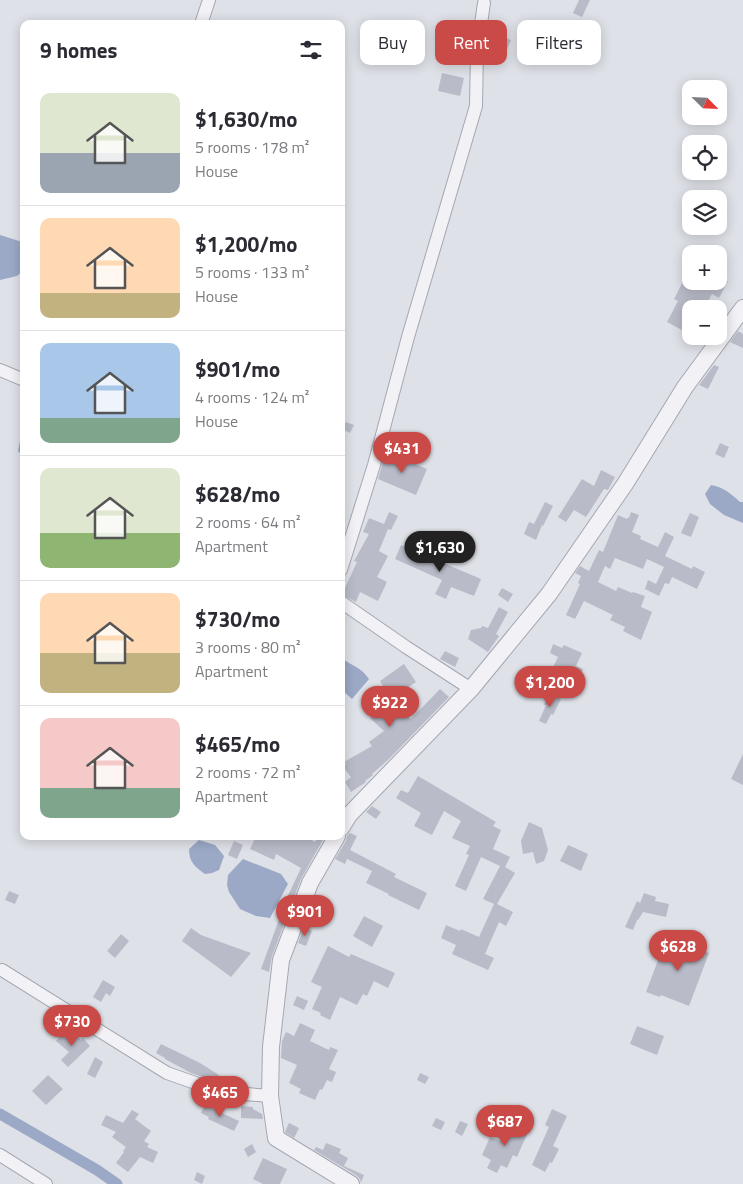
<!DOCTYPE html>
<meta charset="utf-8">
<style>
body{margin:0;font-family:"Titillium Web",sans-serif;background:#f2f2f3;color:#2b2b33;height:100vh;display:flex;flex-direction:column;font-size:19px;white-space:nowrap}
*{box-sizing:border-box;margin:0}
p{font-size:16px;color:#7c7c81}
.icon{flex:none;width:28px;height:28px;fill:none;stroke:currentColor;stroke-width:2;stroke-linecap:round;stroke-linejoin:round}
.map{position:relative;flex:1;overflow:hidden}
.panel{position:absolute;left:20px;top:20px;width:325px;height:820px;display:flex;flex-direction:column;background:#fff;border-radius:10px;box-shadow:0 2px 12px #0003}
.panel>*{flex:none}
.top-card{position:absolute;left:360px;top:20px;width:308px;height:45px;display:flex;gap:10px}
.needle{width:32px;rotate:114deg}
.buttons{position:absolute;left:682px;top:80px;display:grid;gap:10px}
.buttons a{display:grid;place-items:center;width:45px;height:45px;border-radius:10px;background:#fff;box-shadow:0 2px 12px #0003;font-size:25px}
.price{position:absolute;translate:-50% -42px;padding:0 11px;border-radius:18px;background:#ca4a47;color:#fff;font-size:16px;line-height:32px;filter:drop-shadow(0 1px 2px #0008)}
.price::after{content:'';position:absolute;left:50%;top:30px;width:15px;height:11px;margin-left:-8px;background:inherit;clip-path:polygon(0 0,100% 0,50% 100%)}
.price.active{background:#222;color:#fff}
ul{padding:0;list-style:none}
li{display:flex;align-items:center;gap:15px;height:125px;padding:0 20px}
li+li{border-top:1px solid #e1e1e2}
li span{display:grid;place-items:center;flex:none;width:140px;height:100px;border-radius:10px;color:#555}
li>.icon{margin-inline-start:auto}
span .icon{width:60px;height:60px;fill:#fffc;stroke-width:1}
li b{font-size:21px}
h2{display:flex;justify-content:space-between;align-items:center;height:60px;padding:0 20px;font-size:21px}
.tag{padding:0 18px;border-radius:10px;background:#fff;box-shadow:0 2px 12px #0003;font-size:18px;line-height:45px}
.tag.active{background:#ca4a47;color:#fff}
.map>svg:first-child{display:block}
.water{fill:#9ba9c7}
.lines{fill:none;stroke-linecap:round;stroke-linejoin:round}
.canal{stroke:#9ba9c7;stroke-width:11}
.building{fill:#b9bcc8}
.minor-casing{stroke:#a4a7b2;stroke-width:14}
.tertiary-casing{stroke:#a4a7b2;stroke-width:18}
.minor{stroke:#f2f2f6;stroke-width:12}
.tertiary{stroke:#f2f2f6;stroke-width:16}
</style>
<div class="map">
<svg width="743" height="1184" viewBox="0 0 743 1184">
<rect width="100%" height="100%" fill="#dfe1e8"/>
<g class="water">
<path d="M0,235L19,241L24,245V270L17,276L0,280Z"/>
<path d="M24,419V457L18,451Z"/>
<path d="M711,485C724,487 731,494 740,502H743V523L724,515L710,504L705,494Z"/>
<path d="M342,658C353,667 360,666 369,679L352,699L341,689Z"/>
<path d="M199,840L215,845L224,856L219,870L212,873L205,874C195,867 189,862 189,849Z"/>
<path d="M243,859L281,874L288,884L270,918L256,916L240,909L229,892L227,885L228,875Z"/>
</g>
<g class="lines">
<path class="canal" d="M0,1114L97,1170L117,1184"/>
</g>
<g class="building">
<path d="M579,0H590L582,17L573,13Z"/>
<path d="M491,31L511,40L504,56L486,48L487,39Z"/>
<path d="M442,73L464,78L460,96L438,91Z"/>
<path d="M691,266V281H728L719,298L712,294L704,309H691V335L667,322L678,301L674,299Z"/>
<path d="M738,331L743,334V348L730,342Z"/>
<path d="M714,365L719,367L708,389L699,385Z"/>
<path d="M346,422L354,425L350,433L342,429Z"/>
<path d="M720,443L729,447L724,458L715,454Z"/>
<path d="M386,452L427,469L416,495L378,479Z"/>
<path d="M601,470L615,477L608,490L604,489L586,517L574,510L566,522L558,517L582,479L594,486Z"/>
<path d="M545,502L553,506L543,526L542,525L536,540L524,534L529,522L534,524Z"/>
<path d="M389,512L398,516L391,530L388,529L379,551L388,556L377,577L387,582L378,601L360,592L356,602L341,594V586L345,588L357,562L354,561L369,534L363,532L369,518L384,524Z"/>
<path d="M631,512L639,515L632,532L641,536L640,539L658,547L665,532L674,537L665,556L692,569L693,566L705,572L697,589L672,577L669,584L665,583L659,596L645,589L648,580L656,584L664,567L647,559L643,569L615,558L610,569L605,566L598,582L616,591L618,587L632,593L633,592L645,596L641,607L652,612L641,640L623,631L625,627L610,620L613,615L584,601L575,619L566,615L580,584L578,583L581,576L575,573L580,566L589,571L599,550L603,552L618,515L627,519L628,517L629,518Z"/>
<path d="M690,513L699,517L691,537L681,533Z"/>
<path d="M401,545L481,579L474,596L451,587L446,599L435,594L442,580L395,559Z"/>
<path d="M502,588L513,594L508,602L498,595Z"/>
<path d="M499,607L508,612L496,634L499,636L488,652L468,639L471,630L481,628L482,626L488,628Z"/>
<path d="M553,644L562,648L564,645L582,653L576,666L583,669L576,686L557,677V675L551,672L558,657L550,653Z"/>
<path d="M445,651L459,658L455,667L440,659Z"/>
<path d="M404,664L416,682L388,701L404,717L406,715L411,719L440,689L449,697L390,758L372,774L373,775L365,781L366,782L351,792L345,782L351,777L343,767L346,764L344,762L372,746L369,742L384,731L370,718L380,708L379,707L369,714L367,711L386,691L380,681Z"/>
<path d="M549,694L561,699L553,715L551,714L546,724L539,721L546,705H544Z"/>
<path d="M743,754V785L731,779Z"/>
<path d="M418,776L496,822L493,826L501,830L493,849L510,857L505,867L515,873L497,904L513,912L506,926L499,922L485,954L494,958L488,970L452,954L456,945L441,938L446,925L460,931L461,929L479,937L494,904L483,899L500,866L481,857L466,891L455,886L469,855L466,854L470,846L452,838L461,821L444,811L432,835L414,826L421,813L396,798L401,790L408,793Z"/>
<path d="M372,806L381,812L376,819L366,812Z"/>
<path d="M529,822L542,828L548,850L544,861L536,864L533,852L523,854L521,841Z"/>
<path d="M350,833L357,836L350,850L396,874L394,877L427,893L419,910L388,895L389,894L366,883L372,871L347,859L345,864L335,859L346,841L347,836Z"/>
<path d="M256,836H304L315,842L319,836L324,838L301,879L272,956L269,972L261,969L282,911L281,910L301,868L276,854L274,860L250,849Z"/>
<path d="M234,841L243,845L237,859L228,855Z"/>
<path d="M568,845L588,854L581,871L560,861Z"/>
<path d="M9,891L19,895L15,904L5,900Z"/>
<path d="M644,893L656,897L655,901L669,904L666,917L643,912L638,920H637L633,930L625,927L637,901L640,903Z"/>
<path d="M364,916L383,926L372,947L353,936Z"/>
<path d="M304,927L312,931L306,946L298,943Z"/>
<path d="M191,928L201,935L251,953L231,977L182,941Z"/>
<path d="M121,934L129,941L115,958L107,951Z"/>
<path d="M666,939L692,948V946L709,953L689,1006L661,995L660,997L646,992Z"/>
<path d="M328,946L349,957L351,954L395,973L388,988L374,981L367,996L363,994L357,1005L340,997L330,1020L320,1015L321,1013L312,1009L322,987L311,982Z"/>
<path d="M103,980L115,987L110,996L106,993L101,1002L93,997Z"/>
<path d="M297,996L308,1001L304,1010L293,1005Z"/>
<path d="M300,1023L315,1030L310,1041L329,1050L330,1047L338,1050L329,1069L336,1072L332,1082L327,1080L322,1090L320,1089L315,1100L299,1093L301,1089L289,1083L297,1065L281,1058L282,1041L286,1032L294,1036Z"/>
<path d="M637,1026L664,1036L657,1055L630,1044Z"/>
<path d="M67,1028L81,1040L83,1038L90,1046L68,1067L61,1060L69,1052L56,1041Z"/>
<path d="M161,1044L200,1063L219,1075L215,1081L191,1073L165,1059V1058L156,1053Z"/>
<path d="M95,1057L103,1062L95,1078L87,1074Z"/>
<path d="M420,1073L429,1077L425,1084L417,1080Z"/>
<path d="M48,1075L63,1089L46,1105L32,1091Z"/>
<path d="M205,1105L239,1121L234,1131L208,1119L209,1117L201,1113Z"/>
<path d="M241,1106L253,1107V1109L262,1114L263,1119L241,1118Z"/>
<path d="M552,1109L567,1116L553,1146L559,1149L552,1163L550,1162L545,1172L532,1165L549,1127L545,1125Z"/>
<path d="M132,1110L139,1114L135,1119L151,1131L144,1141L149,1144L147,1147L158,1152L153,1163L140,1157L128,1172L116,1163L124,1152L123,1151L126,1147L112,1137L116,1132L101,1125L106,1115L123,1123Z"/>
<path d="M436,1118L445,1122L441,1130L432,1126Z"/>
<path d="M512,1119L524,1124L521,1129L528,1132L517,1157L513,1155L507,1168L501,1165L497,1173L487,1168L491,1160L482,1155L490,1137L500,1141L504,1134L505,1135Z"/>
<path d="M460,1121L468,1124L462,1136L455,1132Z"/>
<path d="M289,1123L299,1128L294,1138L285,1132Z"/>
<path d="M326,1143L341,1149L339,1153L348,1158L344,1166L364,1175L361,1183L360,1179L356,1175L314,1150L316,1147L323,1150Z"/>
<path d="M252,1144L256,1152L248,1157L244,1149Z"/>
<path d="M263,1158L287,1169L280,1184H263L253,1179Z"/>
<path d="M197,1172L205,1176L202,1184L194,1180Z"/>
</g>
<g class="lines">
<defs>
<g id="minor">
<path d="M201,24L209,0"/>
<path d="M0,370L24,380"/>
<path d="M341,570L374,465L408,337L476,106L477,51L484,3"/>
<path d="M341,602L406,647L471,689"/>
<path d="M2,970L167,1073L221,1092L270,1096"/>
<path d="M0,1155L46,1184"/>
</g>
<g id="tertiary">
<path d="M341,828L349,815L471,689L549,594L625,484L685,387L743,308"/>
<path d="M337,836L310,883L281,960L271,1047L270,1096L276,1138L351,1184"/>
</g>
</defs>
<use href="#minor" class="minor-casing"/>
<use href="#tertiary" class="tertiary-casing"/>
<use href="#minor" class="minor"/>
<use href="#tertiary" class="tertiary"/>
</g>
</svg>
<div class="buttons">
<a><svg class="needle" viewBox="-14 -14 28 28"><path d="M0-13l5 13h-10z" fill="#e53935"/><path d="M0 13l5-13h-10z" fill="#7c7c81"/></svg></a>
<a><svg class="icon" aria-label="locate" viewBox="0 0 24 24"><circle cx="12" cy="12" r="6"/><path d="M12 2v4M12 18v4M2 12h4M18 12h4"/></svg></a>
<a><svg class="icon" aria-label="layers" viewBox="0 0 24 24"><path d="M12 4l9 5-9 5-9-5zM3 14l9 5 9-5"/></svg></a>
<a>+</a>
<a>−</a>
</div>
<b class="price" style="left:402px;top:474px">$431</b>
<b class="price active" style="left:440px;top:573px">$1,630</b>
<b class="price" style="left:550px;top:708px">$1,200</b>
<b class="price" style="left:390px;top:728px">$922</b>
<b class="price" style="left:305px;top:937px">$901</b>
<b class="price" style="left:678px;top:972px">$628</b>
<b class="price" style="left:72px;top:1047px">$730</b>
<b class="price" style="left:220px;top:1118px">$465</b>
<b class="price" style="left:505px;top:1147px">$687</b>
<div class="top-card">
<a class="tag">Buy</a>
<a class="tag active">Rent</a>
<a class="tag">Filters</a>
</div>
<section class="panel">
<h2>9 homes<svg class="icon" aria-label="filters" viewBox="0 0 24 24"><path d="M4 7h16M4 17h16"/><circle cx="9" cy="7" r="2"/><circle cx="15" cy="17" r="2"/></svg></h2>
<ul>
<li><span style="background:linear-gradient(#dfe7d0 60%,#9aa5b1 0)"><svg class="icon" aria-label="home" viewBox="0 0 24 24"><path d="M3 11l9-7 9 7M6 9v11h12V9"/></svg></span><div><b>$1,630/mo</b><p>5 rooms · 178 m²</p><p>House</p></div></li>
<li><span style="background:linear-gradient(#ffd9b3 75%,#c2b280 0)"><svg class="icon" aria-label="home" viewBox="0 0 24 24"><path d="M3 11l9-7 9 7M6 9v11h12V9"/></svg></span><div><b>$1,200/mo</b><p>5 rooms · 133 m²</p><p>House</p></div></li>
<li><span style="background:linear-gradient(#a9c7e8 75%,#7fa58c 0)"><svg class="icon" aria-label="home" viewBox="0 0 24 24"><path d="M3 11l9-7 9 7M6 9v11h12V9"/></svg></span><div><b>$901/mo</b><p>4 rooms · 124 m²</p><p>House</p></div></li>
<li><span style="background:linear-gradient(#dfe7d0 65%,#8fb573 0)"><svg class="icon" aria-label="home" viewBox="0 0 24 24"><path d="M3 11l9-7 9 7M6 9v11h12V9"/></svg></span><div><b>$628/mo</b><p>2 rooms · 64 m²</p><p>Apartment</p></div></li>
<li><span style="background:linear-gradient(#ffd9b3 60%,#c2b280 0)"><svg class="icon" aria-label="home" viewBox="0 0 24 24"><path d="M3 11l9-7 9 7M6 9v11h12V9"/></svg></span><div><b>$730/mo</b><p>3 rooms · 80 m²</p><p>Apartment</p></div></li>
<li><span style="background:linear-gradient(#f6c9c9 70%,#7fa58c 0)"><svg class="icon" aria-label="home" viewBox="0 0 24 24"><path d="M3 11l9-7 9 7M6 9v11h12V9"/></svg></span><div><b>$465/mo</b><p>2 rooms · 72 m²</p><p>Apartment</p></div></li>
</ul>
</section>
</div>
